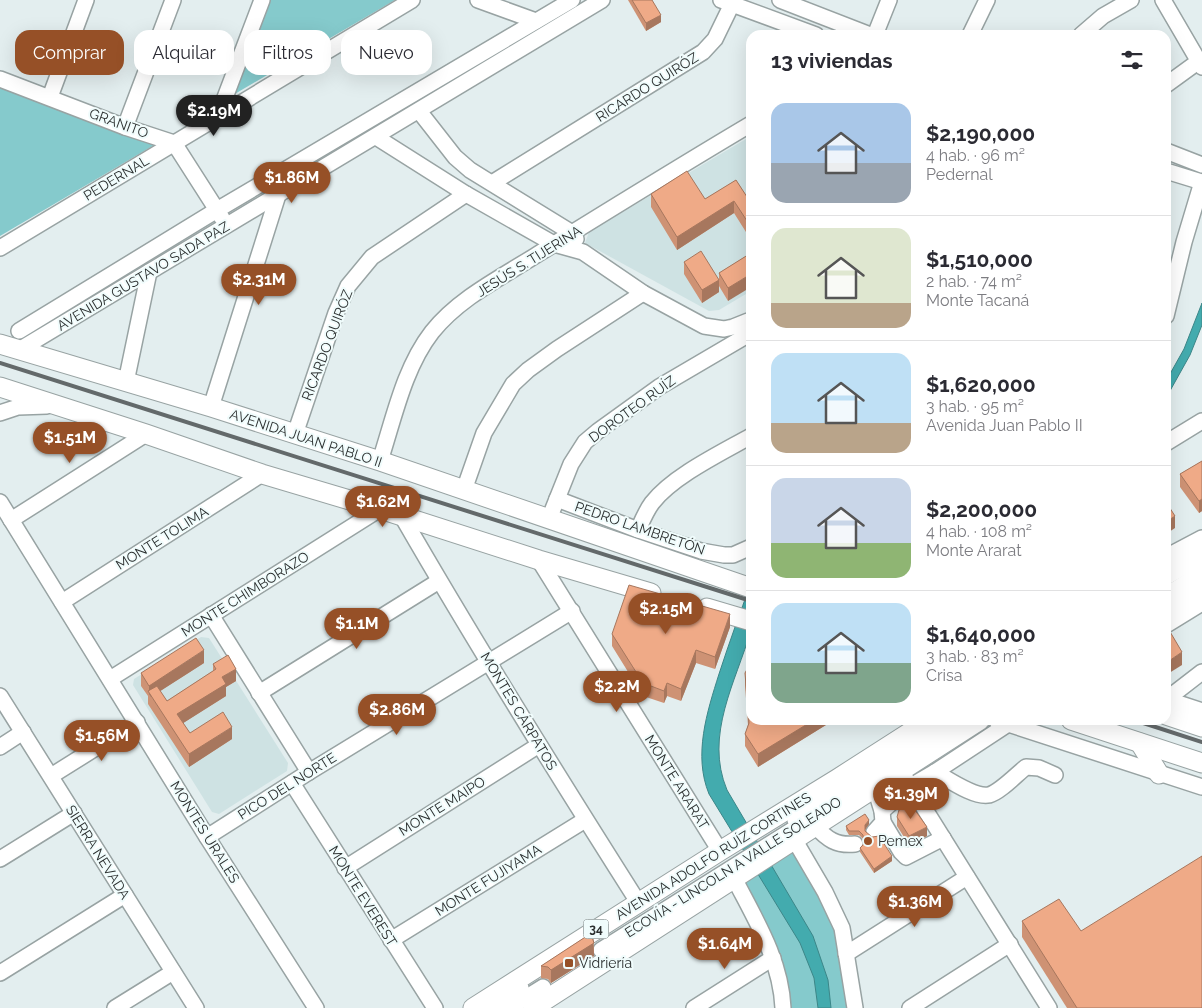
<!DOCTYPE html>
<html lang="es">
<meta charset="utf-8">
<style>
body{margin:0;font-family:Raleway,sans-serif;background:#f7f7f7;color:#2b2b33;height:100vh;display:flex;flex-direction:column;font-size:19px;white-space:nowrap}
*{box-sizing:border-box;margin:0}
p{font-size:16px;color:#7c7c81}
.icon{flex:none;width:28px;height:28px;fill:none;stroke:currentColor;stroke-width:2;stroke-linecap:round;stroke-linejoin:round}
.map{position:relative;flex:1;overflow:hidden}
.details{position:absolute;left:746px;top:30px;width:425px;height:695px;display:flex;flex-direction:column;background:#fff;border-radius:15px;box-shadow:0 5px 20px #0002}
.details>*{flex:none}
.top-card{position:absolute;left:15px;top:30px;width:475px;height:45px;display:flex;gap:10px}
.price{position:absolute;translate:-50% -42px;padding:0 11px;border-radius:18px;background:#965027;color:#fff;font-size:16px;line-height:32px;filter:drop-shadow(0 1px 2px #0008)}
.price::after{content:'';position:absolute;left:50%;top:30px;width:15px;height:11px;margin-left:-8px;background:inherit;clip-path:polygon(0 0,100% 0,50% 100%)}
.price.selected{background:#222;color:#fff}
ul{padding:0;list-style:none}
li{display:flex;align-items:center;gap:15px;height:125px;padding:0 25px}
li+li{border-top:1px solid #e1e1e2}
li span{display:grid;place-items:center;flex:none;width:140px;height:100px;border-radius:15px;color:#555}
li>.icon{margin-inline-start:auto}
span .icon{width:60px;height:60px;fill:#fffc;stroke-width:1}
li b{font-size:21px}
h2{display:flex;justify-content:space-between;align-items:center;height:60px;padding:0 25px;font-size:21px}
.pill{padding:0 18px;border-radius:15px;background:#fff;box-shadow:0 5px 20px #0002;font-size:18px;line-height:45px}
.pill.selected{background:#965027;color:#fff}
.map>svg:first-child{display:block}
.built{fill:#cee2e3}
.green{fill:#85cacc}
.water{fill:#43abae;stroke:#3c8688}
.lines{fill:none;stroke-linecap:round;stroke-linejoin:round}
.minor-casing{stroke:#98a3a3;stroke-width:18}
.major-casing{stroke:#98a3a3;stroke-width:21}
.minor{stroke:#fff;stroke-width:15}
.major{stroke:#fff;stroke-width:19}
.rail{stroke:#63696a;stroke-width:4}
.wall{fill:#ce9274}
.shaded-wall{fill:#a7775e}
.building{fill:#efaa87;stroke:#a7775e}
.poi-dot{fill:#965027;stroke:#f0fcfc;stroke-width:2}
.labels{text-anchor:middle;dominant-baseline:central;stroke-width:4;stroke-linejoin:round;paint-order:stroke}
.shield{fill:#f0fcfc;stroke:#666c6c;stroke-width:1}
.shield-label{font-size:12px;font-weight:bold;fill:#2b2f2f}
.street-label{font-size:14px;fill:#2b2f2f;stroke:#f0fcfc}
.poi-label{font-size:14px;fill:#2b2f2f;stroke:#f0fcfc;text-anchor:start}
</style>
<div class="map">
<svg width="1202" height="1008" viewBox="0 0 1202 1008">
<rect width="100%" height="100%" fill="#e3eeef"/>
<g class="built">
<path d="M751,136V291L719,310L709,311L585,243L589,232Z"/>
<path d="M201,637L209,638L288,763L287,771L219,814L212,812L133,685L134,679Z"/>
</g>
<g class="green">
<path d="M268,0H395L233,95Z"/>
<path d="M0,85L156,144L0,236Z"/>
<path d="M795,847L833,913L853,1008H789L739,883Z"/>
</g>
<g class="water">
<path d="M1202,303V325L1190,355L1166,398V381L1184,349Z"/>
<path d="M751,583C751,597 754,616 751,630C736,682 704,735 727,790L813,936L828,980L831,1008H818L814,978L800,943L709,794C693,755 707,712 719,674C729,643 740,613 751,583Z"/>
</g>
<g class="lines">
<defs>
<g id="minor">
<path d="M478,0L536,21"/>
<path d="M721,0L816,35"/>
<path d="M780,0L870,35"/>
<path d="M1163,0L1202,67"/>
<path d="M875,35L889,0"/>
<path d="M970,35L987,0"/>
<path d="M1081,35L1103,16L1131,0"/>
<path d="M0,79L125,127L174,143L222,218"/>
<path d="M1166,85L1199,61"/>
<path d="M50,97L86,0"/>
<path d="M419,111L455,157L470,170L572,233L576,239"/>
<path d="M218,116L262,0"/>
<path d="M125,127L173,0"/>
<path d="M376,137L466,194L554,244L583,252L643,293L704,326L724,329L733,327L748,321"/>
<path d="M1166,151L1202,165"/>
<path d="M1166,171L1202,182"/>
<path d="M492,183L703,52L715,39L732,4"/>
<path d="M0,248L412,0"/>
<path d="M1166,316L1184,242L1202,182"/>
<path d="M19,331L217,210L572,0"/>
<path d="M19,350L602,0"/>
<path d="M126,382L149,272"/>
<path d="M211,407L278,195"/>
<path d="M0,413L18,407L47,406"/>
<path d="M295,434L336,313L348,286L372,257L466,194"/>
<path d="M1166,443L1202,421"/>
<path d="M380,461C394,418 404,368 432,332C459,298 502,277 538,254C609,210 680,166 751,124"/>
<path d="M464,490L484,433L513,384L528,370L557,349L643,293"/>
<path d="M557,499L638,530L701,551L724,555H733L751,547"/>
<path d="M0,502L207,837L316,1008"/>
<path d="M403,518C478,648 558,776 638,902"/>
<path d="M549,519L571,464L585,442L598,431L659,387L751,333"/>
<path d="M11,520L146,434"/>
<path d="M638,530C642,521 646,511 652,503C673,476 721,453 751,436"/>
<path d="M1166,557L1202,538"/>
<path d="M539,560L720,851"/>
<path d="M1166,595L1202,572"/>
<path d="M62,602L262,474"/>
<path d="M211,615L309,772"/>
<path d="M1166,625L1202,603"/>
<path d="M110,679L380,509"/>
<path d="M259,693L439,581"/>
<path d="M0,696L196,1008"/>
<path d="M1166,699L1202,711"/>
<path d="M1167,699L1202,672"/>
<path d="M996,720L1202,787"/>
<path d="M0,747L23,732"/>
<path d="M901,771L1049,1008"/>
<path d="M935,772C948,779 974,798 989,795C1000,792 1017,774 1026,767L1039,768L1055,775"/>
<path d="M51,776L137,722"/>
<path d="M292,783L435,1008"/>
<path d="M882,811L911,786L935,772L1008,724"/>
<path d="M795,820L840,793L952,720"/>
<path d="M883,822L901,852L906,857L943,838"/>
<path d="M815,826C827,839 836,846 855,844"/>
<path d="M874,832L883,822L882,811L875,788"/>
<path d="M207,837L309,772L572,611"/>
<path d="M794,839L825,892L842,928L855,1008"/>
<path d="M0,859L74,813"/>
<path d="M345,868L539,745"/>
<path d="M734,878C755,919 781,960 783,1008"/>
<path d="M391,940L585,820"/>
<path d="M601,950L808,820"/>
<path d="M846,954L967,877"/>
<path d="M0,973L125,895"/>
<path d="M511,1007L543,987"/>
<path d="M115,1008L173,972"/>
<path d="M491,1008L521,988"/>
<path d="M694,1008L773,958"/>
<path d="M910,1008L1010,944"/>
</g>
<g id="major">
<path d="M0,344L211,407L380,461L751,588"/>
<path d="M0,387L146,434L262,474L380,509L539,560L651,593"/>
<path d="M1166,575L1202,554"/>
<path d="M707,608L751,621"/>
<path d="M1166,608L1202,587"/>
<path d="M1166,715L1202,727"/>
<path d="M1071,720L1202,763"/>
<path d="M1140,743L1159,774"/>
<path d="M473,1008L720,851L837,779L929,720"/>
<path d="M533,1008L980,720"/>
</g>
</defs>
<use href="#minor" class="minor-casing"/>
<use href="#major" class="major-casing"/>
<use href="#minor" class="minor"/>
<use href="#major" class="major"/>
<g class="rail">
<path d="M0,363L751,601"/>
<path d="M1134,720L1202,742"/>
</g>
</g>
<g class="wall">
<path d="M628,0H652L661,22L646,31Z"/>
<path d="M736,180L751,203V240L734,213L677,250L651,207V194L705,199Z"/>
<path d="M751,253L728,301L719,286V292L702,303L684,274V262L719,279V273Z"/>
<path d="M1202,461V511L1199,513L1180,487V474Z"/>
<path d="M730,627L715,669L696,663L681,701L667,696L664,703L643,696L612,646V634Z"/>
<path d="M204,663L160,691L167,701L213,671V664L236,681L226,687V696L183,723L190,733L232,739L189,767L148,704V696L141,686V673Z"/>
<path d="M745,673L751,720H834L758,767L745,746V734L748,725L745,685Z"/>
<path d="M897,817L927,836L909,845L897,826Z"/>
<path d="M869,824L865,829V831L892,861L874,873L860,852V848L863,844V839L859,835H849L846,830V826Z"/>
<path d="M1022,921L1081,931L1202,1008H1067L1022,937Z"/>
<path d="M593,932L594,956L551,983L548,979L541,978V966Z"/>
</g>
<g class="shaded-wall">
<path d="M661,15V22L646,31V23Z"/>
<path d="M734,201V213L677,250V237Z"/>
<path d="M751,274V287L728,301V288Z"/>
<path d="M719,280V292L702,303V290Z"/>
<path d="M1202,499V511L1199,513V501Z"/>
<path d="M1175,516V528L1166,534V522Z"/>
<path d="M730,614V627L715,669V657Z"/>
<path d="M204,650V663L151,697L149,694V686Z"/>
<path d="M696,650V663L681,701V689Z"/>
<path d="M1182,652V665L1166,675V663Z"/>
<path d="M236,669V681L226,687V696L177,727V714L222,677Z"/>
<path d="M667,683V696L664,703V691Z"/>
<path d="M814,720H834L758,767V754Z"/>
<path d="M232,727V739L189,767V754Z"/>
<path d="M869,820V824L865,830V825Z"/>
<path d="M927,827V836L909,845V836Z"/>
<path d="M892,856V861L874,873V869Z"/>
<path d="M593,932L594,956L551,983V970Z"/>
</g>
<g class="building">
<path d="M632,0H652L661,15L646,23Z"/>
<path d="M687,171L705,199L736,180L751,203V227L734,201L677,237L651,194Z"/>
<path d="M701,251L719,280L702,290L684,262Z"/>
<path d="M751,253V274L728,288L719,273Z"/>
<path d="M1202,461V499L1199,501L1180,474Z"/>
<path d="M1166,502L1175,516L1166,522Z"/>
<path d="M629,585L730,614L715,657L696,650L681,689L667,683L664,691L643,683L612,634Z"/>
<path d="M1169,630L1182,652L1166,663V632Z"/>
<path d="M196,638L204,650L149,686L141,673Z"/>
<path d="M228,655L236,669L222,677L226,684L177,714L190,733L223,712L232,727L189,754L148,691L157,686L167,701L216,669L213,664Z"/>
<path d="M751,662V720H814L758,754L745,734L749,723L745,673Z"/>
<path d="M910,803L927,827L909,836L897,817L899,810Z"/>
<path d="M865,814L869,820L865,825V831L872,837L879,836L892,856L874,869L860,848L864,844L863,835L859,831H849L846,826Z"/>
<path d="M1202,856V1008H1077L1022,921L1059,899L1081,931Z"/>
<path d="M593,932L592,937L594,943L551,970L548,967L541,966Z"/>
</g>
<g class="poi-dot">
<circle cx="868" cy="841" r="5"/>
<rect x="564" y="958" width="10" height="10" rx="2.5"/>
</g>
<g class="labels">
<rect class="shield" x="583.5" y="919.5" width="25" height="19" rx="4"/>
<g class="shield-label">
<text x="596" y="929">34</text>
</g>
<g class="street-label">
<text transform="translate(647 87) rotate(-32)">RICARDO QUIRÓZ</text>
<text transform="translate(119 123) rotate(20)">GRANITO</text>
<text transform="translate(116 178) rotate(-31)">PEDERNAL</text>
<text transform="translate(529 261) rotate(-32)">JESÚS S. TIJERINA</text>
<text transform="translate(143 276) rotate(-31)">AVENIDA GUSTAVO SADA PAZ</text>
<text transform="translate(327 345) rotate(-69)">RICARDO QUIRÓZ</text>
<text transform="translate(632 409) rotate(-36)">DOROTEO RUÍZ</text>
<text transform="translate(306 438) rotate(18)">AVENIDA JUAN PABLO II</text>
<text transform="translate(640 528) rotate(19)">PEDRO LAMBRETÓN</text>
<text transform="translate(162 538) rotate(-32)">MONTE TOLIMA</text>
<text transform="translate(245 594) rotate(-32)">MONTE CHIMBORAZO</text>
<text transform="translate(519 711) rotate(59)">MONTES CÁRPATOS</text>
<text transform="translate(677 782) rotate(58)">MONTE ARARAT</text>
<text transform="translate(287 786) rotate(-32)">PICO DEL NORTE</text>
<text transform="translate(442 806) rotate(-32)">MONTE MAIPO</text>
<text transform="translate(205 832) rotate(58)">MONTES URALES</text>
<text transform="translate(98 852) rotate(58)">SIERRA NEVADA</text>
<text transform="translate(713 856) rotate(-32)">AVENIDA ADOLFO RUÍZ CORTINES</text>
<text transform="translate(733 867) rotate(-32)">ECOVÍA - LINCOLN A VALLE SOLEADO</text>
<text transform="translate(488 880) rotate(-32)">MONTE FUJIYAMA</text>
<text transform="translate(363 896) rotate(58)">MONTE EVEREST</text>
</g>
<g class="poi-label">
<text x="878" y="841">Pemex</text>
<text x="579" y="963">Vidriería</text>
</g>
</g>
</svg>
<b class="price selected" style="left:214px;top:137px">$2.19M</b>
<b class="price" style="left:292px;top:204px">$1.86M</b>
<b class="price" style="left:259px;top:306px">$2.31M</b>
<b class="price" style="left:70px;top:464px">$1.51M</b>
<b class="price" style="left:383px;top:528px">$1.62M</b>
<b class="price" style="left:666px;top:635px">$2.15M</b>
<b class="price" style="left:357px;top:650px">$1.1M</b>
<b class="price" style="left:617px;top:713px">$2.2M</b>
<b class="price" style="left:397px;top:736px">$2.86M</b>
<b class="price" style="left:102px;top:762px">$1.56M</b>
<b class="price" style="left:911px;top:820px">$1.39M</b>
<b class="price" style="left:915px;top:928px">$1.36M</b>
<b class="price" style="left:725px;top:970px">$1.64M</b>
<div class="top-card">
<a class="pill selected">Comprar</a>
<a class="pill">Alquilar</a>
<a class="pill">Filtros</a>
<a class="pill">Nuevo</a>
</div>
<section class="details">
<h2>13 viviendas<svg class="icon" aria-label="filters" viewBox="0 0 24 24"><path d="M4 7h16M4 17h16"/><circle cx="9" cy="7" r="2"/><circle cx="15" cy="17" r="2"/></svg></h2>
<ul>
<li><span style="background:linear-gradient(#a9c7e8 60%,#9aa5b1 0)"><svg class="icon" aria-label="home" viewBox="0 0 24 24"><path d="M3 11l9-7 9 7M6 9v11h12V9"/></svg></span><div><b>$2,190,000</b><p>4 hab. · 96 m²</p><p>Pedernal</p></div></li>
<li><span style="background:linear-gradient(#dfe7d0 75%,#b9a48a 0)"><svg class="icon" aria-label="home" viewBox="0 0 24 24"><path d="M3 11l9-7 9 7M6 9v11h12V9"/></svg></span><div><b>$1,510,000</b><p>2 hab. · 74 m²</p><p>Monte Tacaná</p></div></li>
<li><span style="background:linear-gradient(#bfe0f5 70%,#b9a48a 0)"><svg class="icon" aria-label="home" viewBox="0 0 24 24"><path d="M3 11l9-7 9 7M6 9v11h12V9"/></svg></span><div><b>$1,620,000</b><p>3 hab. · 95 m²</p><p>Avenida Juan Pablo II</p></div></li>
<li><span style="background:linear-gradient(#c9d6e8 65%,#8fb573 0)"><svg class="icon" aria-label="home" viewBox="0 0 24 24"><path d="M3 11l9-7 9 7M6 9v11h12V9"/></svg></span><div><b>$2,200,000</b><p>4 hab. · 108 m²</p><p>Monte Ararat</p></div></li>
<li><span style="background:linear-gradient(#bfe0f5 60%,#7fa58c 0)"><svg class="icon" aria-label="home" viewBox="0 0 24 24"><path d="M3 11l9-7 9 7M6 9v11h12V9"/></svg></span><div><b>$1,640,000</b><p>3 hab. · 83 m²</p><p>Crisa</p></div></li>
</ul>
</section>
</div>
